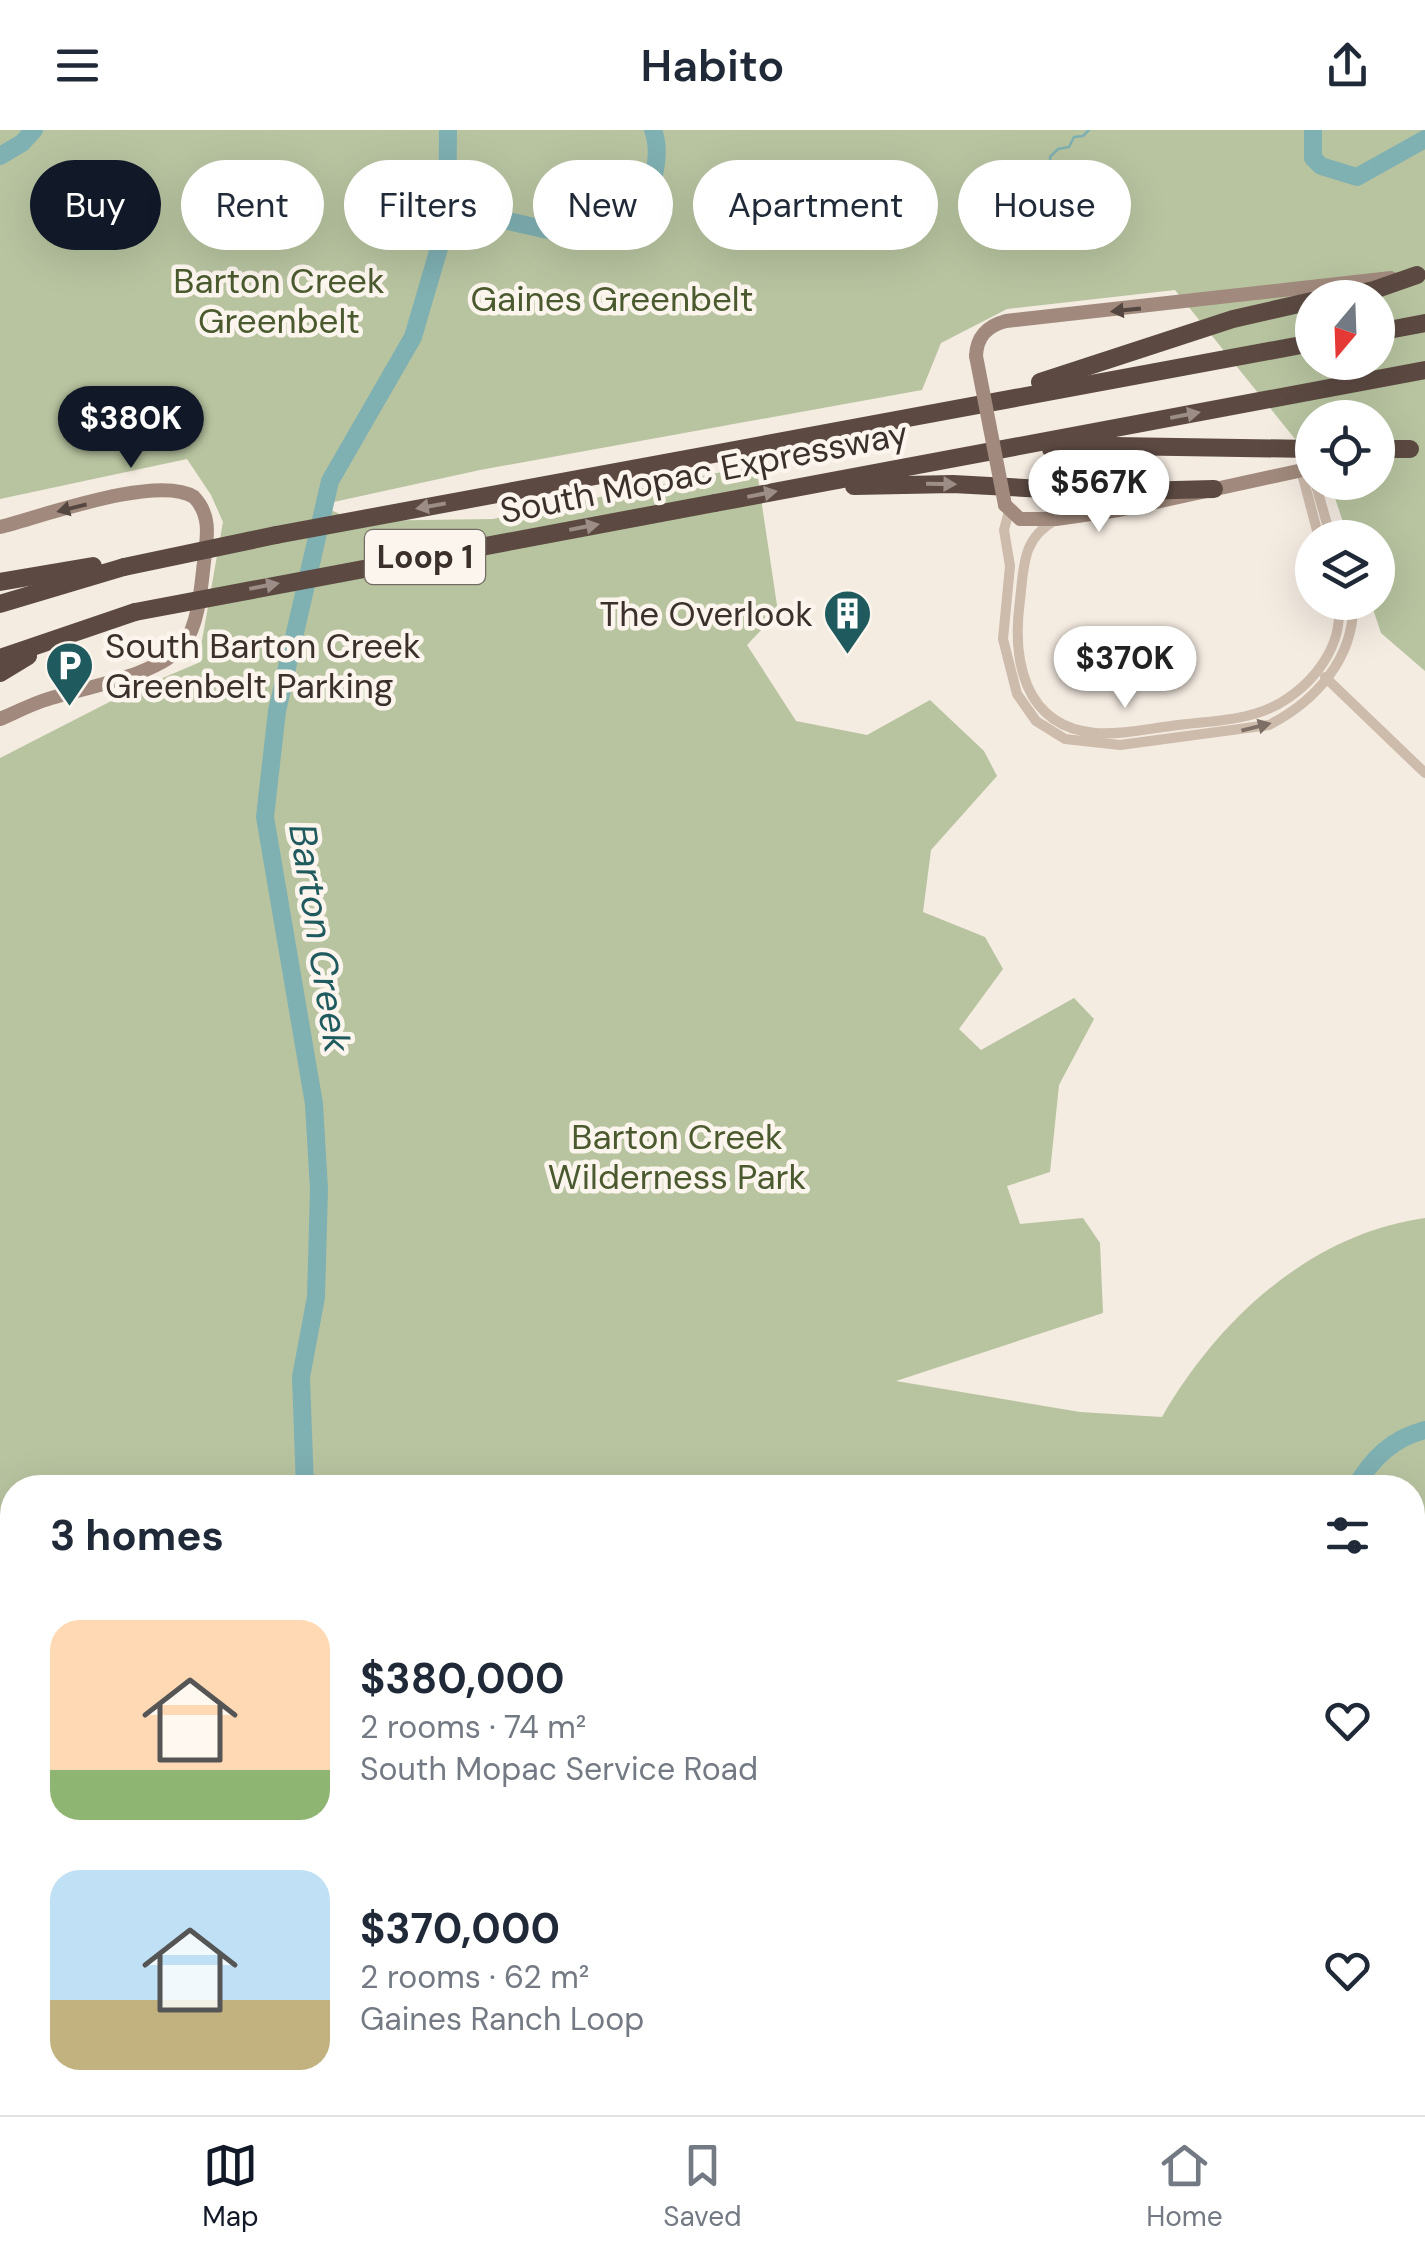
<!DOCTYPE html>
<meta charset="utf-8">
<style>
body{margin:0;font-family:"DM Sans",sans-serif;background:#f6f6f7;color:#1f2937;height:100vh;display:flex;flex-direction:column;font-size:38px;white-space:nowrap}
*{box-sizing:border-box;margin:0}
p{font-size:32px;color:#747a83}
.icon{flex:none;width:55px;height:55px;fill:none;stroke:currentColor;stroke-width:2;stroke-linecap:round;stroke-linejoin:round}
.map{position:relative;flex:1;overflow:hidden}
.side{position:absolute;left:0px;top:1345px;width:1425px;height:640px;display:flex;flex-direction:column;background:#fff;border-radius:40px 40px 0 0;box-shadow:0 10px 40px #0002}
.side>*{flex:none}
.banner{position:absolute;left:30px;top:30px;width:1365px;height:90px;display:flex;gap:20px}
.needle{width:65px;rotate:199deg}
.controls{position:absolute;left:1295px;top:150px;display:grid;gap:20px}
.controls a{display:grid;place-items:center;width:100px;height:100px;border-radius:50%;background:#fff;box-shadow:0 10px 40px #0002;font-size:50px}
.price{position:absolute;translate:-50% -85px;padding:0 22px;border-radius:35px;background:#fff;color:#222;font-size:32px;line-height:65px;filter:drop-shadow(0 2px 5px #0008)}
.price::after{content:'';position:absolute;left:50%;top:60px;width:30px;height:22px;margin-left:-15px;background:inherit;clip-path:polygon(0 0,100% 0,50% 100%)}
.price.active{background:#111827;color:#fff}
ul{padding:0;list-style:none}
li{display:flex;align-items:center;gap:30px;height:250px;padding:0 50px}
li span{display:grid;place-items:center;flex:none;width:280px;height:200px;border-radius:30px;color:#555}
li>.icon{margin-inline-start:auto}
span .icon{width:120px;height:120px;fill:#fffc;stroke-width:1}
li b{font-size:42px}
h2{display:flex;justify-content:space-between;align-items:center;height:120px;padding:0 50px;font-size:42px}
.chip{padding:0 35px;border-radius:45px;background:#fff;box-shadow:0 10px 40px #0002;font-size:35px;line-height:90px}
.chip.active{background:#111827;color:#fff}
header{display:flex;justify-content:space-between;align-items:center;height:130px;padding:0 50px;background:#fff;font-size:45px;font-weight:600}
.tabs{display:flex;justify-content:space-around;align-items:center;height:140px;border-top:2px solid #e0e1e3;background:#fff;font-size:28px;color:#747a83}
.tabs a{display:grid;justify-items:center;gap:5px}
.tabs .active{color:#111827}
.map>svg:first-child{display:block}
.green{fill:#b8c4a0;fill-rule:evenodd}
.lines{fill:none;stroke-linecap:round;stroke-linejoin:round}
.stream{stroke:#7fb0b2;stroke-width:2.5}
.river{stroke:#7fb0b2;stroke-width:18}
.minor{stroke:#cdbbac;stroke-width:10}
.secondary{stroke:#a18a7d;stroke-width:14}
.motorway{stroke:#5c4a42;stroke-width:18}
.secondary-bridge{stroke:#a18a7d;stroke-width:14}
.motorway-bridge{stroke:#5c4a42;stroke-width:18}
.oneway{fill:#544640}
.oneway2{fill:#9c8e87}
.oneway3{fill:#7d6f65}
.labels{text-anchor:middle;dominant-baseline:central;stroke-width:9;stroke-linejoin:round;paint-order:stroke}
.shield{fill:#fbf5ee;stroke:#756b66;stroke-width:2.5}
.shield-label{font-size:32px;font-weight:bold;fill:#3b302b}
.park-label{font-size:35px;fill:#4a5a2e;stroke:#fbf5ee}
.street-label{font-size:35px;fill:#3b302b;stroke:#fbf5ee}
.poi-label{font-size:35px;fill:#3b302b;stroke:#fbf5ee;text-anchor:end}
.water-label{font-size:38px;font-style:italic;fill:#1f5a5e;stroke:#fbf5ee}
</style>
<header><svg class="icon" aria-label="menu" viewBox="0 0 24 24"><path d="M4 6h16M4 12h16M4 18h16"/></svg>Habito<svg class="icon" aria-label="share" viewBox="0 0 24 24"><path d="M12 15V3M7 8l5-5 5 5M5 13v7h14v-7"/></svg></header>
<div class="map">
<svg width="1425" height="1985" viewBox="0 0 1425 1985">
<rect width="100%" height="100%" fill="#f4ebe1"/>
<path class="green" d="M0,0H1425V541L1381,503L1371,473L1378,472V408L1348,407L1330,353L1378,352V288H1312V330L1175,160L1007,179L941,213L922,260L480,340L320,375L355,391L493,389L756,335L778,482L747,515L796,591L867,605L930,570L984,621L997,646L931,720L923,782L985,807L1003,839L959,899L981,920L1074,868L1094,889L1059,955L1050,1042L1007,1056L1020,1094L1083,1088L1100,1113L1103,1183L896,1251L1080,1282L1162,1287C1218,1190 1310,1104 1425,1088V1423L1413,1434L1412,1358H12V1972H1412L1413,1945L1425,1959V1985H0V628L125,564L198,533L223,392L211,365L187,329L0,369ZM1312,168H1378V232H1312Z"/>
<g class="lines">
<g class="stream">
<path d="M1058,91L1053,82L1050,27L1058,19L1069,17L1074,7L1083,6L1089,0"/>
<path d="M0,1892L12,1886"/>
</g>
<g class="river">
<path d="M1313,0V28L1321,36L1357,47L1425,9"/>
<path d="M0,26L22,13L34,0"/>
<path d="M445,76C470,82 596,114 612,108C631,100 639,85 646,68C655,48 661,21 653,0"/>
<path d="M305,1358L301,1247L316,1167L319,1059L314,974L265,687L277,581L330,351L413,207L447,91L448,0"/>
<path d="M1355,1358C1372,1328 1392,1309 1425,1300"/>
<path d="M376,1972L383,1985"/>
<path d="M1007,1985L1033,1972"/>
</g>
<g class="minor">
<path d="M1301,340L1319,408"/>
<path d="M1315,352L1331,408"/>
<path d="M1009,381L1004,400L1010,436L1003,509L1017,564L1036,591L1065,609L1120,615L1269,595C1316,571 1355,527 1353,472"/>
<path d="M1054,391C1022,409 1024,437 1020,470C1012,529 1023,596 1095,603C1120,605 1147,599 1171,596C1198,592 1228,592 1254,584C1301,571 1346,522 1338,472"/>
<path d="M1325,547L1425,643"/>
</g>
<g class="secondary">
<path d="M976,226C977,206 987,196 1006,191L1391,148"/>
<path d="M1005,375L1020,389H1056L1119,380L1312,338"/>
<path d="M0,397C43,386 158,344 194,367C212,386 207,408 204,432C201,457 199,493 184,514C160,546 80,558 42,571C28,576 14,583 0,589"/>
</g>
<g class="motorway">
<path d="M1335,168L1374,160L1417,145"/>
<path d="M1378,202L1425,193"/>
<path d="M1040,252L1233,189L1312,171"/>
<path d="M1051,319L1114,316L1312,319"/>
<path d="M1378,319H1410"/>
<path d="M854,356L953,354L1098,362L1214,359"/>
<path d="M715,373L1425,240"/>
<path d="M276,405L1312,213"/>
<path d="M0,452L93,436"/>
<path d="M0,474L124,437"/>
<path d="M0,528L135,482"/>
<path d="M0,543L28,526"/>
</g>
<path class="secondary-bridge" d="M976,226L1005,375"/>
<g class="motorway-bridge">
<path d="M124,437L276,405"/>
<path d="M135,482L715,373"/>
</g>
</g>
<defs><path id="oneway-solid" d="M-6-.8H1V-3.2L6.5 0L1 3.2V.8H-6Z" transform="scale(2.5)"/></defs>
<g class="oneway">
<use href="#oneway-solid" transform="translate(1126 180) rotate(174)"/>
<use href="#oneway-solid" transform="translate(72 378) rotate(166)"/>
</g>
<g class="oneway2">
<use href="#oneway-solid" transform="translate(1185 285) rotate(-11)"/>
<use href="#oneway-solid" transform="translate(941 354) rotate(1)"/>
<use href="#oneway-solid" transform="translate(762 364) rotate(-11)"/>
<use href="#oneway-solid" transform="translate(431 376) rotate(170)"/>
<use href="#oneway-solid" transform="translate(584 397) rotate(-11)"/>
<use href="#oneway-solid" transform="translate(264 456) rotate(-11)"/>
</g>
<use class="oneway3" href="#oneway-solid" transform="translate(1256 597) rotate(-14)"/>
<defs>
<symbol id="building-pin" viewBox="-11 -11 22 30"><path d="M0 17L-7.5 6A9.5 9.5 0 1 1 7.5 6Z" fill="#1f5a5e" stroke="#fbf5ee"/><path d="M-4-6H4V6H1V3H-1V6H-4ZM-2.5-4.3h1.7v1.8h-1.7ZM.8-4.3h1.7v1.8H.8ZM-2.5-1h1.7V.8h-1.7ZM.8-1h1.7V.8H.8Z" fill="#fff"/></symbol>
<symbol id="parking-pin" viewBox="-11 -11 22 30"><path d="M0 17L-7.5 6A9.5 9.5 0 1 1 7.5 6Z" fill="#1f5a5e" stroke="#fbf5ee"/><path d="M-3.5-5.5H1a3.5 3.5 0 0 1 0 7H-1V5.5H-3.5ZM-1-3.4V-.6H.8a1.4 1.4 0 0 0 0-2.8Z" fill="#fff"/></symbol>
</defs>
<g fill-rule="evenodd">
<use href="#building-pin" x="820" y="456" width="55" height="75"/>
<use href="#parking-pin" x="42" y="508" width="55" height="75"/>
</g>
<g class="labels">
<rect class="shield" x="365" y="400" width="120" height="54" rx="8"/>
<g class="shield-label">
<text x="425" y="427">Loop 1</text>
</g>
<g class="park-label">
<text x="279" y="151">Barton Creek<tspan x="279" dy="40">Greenbelt</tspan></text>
<text x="612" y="169">Gaines Greenbelt</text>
<text x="677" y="1007">Barton Creek<tspan x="677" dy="40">Wilderness Park</tspan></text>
</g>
<g class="street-label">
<text transform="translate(704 342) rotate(-11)">South Mopac Expressway</text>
</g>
<g class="poi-label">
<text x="813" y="484">The Overlook</text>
<text x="105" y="516" text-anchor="start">South Barton Creek<tspan x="105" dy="40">Greenbelt Parking</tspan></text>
</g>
<g class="water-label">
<text transform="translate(320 808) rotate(81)">Barton Creek</text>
</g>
</g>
</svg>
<div class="controls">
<a><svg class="needle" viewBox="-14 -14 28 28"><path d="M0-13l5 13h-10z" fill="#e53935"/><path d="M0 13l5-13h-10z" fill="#747a83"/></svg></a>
<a><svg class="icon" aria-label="locate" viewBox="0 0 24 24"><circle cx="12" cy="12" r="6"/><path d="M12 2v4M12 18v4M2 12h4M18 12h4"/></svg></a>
<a><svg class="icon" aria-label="layers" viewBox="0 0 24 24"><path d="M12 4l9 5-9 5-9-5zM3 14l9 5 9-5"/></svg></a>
</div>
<b class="price active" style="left:131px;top:341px">$380K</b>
<b class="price" style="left:1099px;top:405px">$567K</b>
<b class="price" style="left:1125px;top:581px">$370K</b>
<div class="banner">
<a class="chip active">Buy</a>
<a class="chip">Rent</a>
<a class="chip">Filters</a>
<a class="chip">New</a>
<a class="chip">Apartment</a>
<a class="chip">House</a>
</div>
<section class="side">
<h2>3 homes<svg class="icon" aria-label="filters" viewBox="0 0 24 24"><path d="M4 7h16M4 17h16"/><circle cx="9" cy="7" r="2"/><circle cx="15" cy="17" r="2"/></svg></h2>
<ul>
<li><span style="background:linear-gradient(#ffd9b3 75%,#8fb573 0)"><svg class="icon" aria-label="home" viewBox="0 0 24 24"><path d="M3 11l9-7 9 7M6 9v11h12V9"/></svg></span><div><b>$380,000</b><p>2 rooms · 74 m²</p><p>South Mopac Service Road</p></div><svg class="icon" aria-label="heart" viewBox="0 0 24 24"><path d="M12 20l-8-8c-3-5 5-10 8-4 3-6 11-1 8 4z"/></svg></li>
<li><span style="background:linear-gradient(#bfe0f5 65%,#c2b280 0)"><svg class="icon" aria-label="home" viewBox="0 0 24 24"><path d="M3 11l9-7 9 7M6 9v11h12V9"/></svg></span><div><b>$370,000</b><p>2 rooms · 62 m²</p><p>Gaines Ranch Loop</p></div><svg class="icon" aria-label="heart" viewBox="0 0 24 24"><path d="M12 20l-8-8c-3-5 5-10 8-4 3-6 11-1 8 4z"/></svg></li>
</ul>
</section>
</div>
<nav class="tabs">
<a class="active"><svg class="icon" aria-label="map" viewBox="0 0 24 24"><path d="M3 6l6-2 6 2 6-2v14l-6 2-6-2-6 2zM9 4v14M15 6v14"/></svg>Map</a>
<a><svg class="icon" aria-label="saved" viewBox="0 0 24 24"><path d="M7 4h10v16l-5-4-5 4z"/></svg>Saved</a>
<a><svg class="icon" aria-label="home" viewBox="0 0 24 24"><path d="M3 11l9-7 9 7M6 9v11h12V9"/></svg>Home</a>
</nav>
